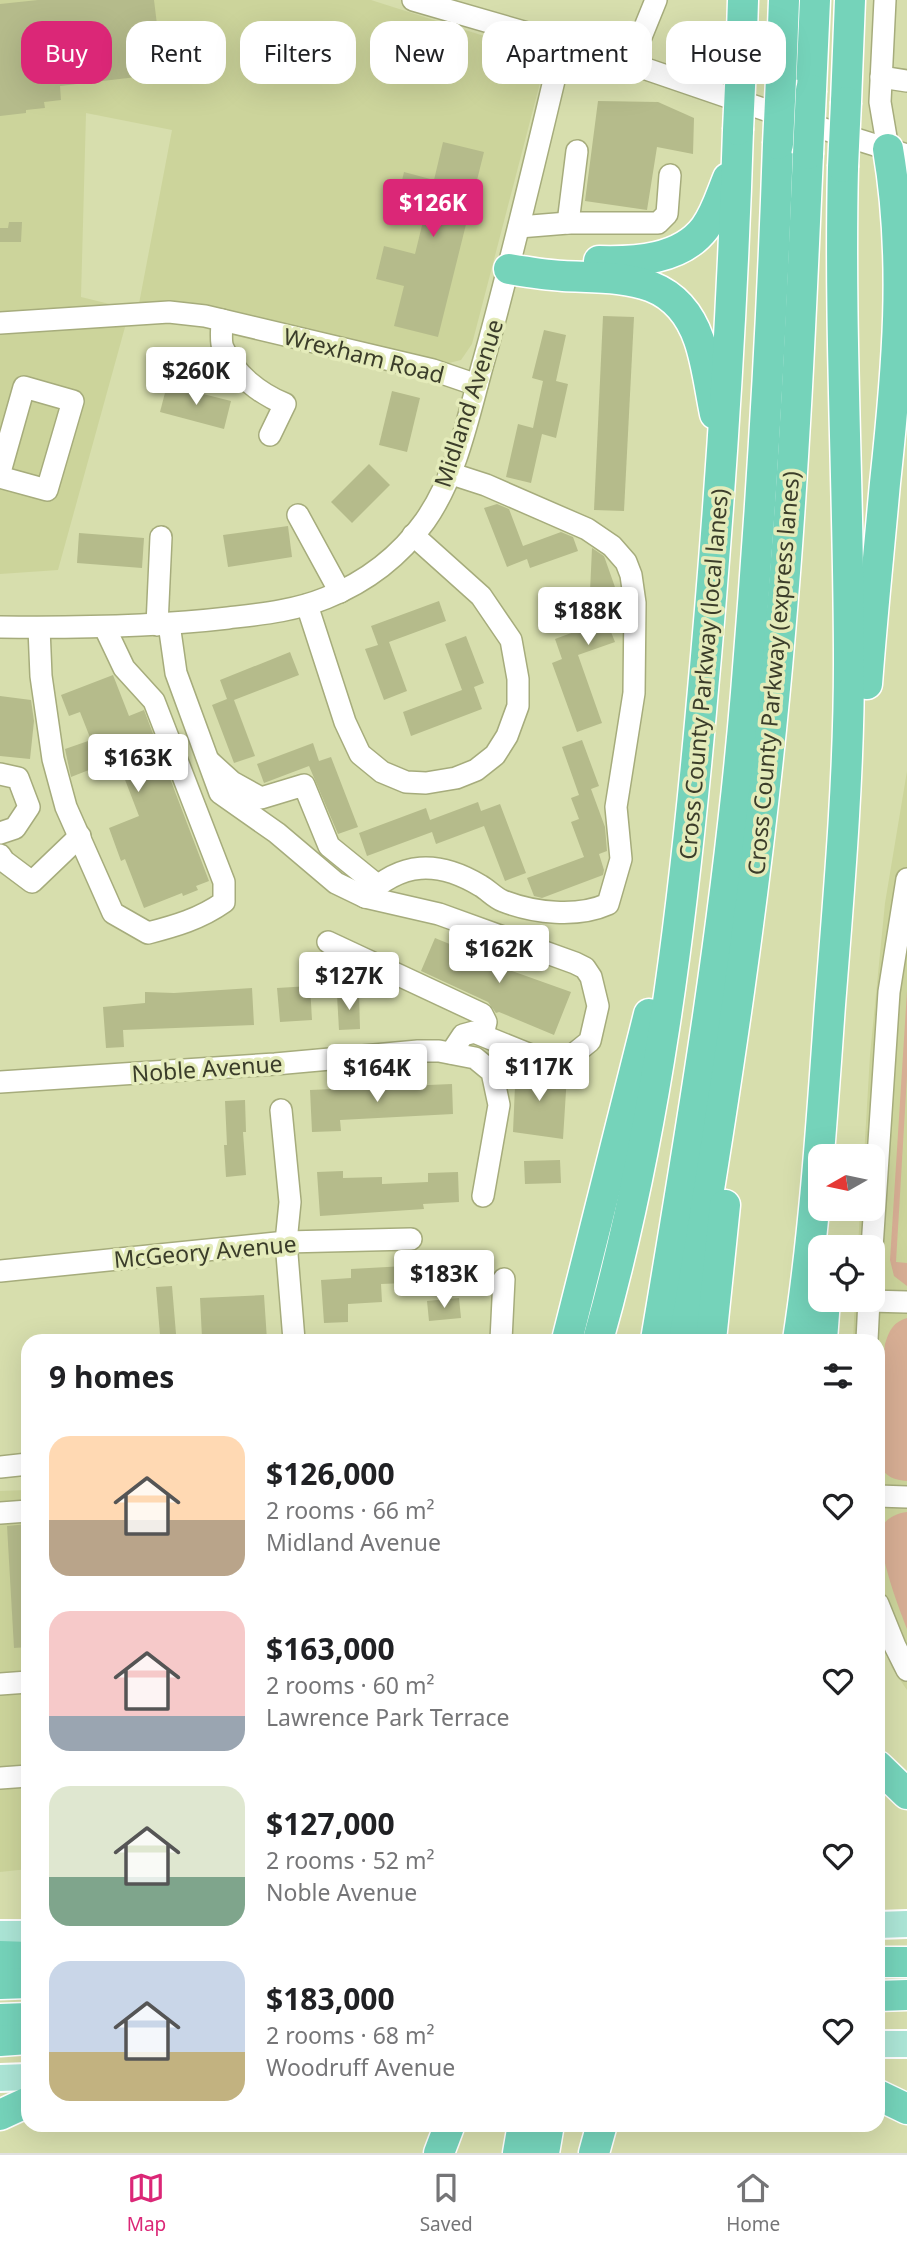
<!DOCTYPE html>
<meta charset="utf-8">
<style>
body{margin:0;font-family:"Noto Sans",sans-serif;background:#f6f6f6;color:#202124;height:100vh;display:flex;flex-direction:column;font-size:26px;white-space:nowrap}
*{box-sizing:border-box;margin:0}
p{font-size:23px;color:#757577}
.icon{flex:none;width:38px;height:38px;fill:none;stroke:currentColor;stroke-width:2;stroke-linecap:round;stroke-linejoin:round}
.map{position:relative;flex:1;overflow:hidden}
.sheet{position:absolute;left:21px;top:1334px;width:864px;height:798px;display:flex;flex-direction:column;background:#fff;border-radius:21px;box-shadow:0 7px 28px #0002}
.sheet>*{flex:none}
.guide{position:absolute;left:21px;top:21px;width:866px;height:63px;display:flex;gap:14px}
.needle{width:46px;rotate:261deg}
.tools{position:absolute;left:808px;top:1144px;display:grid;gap:14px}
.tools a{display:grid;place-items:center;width:77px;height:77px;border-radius:14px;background:#fff;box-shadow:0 7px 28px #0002;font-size:35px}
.price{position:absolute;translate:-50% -60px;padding:0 16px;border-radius:7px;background:#fff;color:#222;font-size:23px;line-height:46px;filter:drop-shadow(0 2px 4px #0008)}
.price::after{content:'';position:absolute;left:50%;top:42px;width:21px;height:16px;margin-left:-10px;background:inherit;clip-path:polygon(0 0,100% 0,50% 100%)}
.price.active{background:#db2777;color:#fff}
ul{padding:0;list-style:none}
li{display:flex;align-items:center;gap:21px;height:175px;padding:0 28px}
li span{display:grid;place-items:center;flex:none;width:196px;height:140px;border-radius:21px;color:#555}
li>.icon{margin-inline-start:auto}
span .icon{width:84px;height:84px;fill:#fffc;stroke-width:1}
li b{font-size:30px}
h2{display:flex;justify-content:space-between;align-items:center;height:84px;padding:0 28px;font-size:30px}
.tag{padding:0 24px;border-radius:21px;background:#fff;box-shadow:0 7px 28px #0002;font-size:24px;line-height:63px}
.tag.active{background:#db2777;color:#fff}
.dock{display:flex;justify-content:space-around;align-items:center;height:98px;border-top:2px solid #e0e0e0;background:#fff;font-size:19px;color:#757577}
.dock a{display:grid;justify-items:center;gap:4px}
.dock .active{color:#db2777}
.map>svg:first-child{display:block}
.built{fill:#ccd49b}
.green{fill:#d7ae94}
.building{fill:#b5bb8b}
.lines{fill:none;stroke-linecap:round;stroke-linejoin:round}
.minor-casing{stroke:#a6ac7c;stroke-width:24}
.major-casing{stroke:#fff;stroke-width:30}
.highway-casing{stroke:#fff;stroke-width:33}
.minor{stroke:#fff;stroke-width:21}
.major{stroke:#ace5d6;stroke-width:26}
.highway{stroke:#75d3ba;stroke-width:30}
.highway-bridge-casing{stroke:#fff;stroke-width:33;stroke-linecap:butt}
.highway-bridge{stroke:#75d3ba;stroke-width:30}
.labels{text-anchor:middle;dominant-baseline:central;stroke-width:7;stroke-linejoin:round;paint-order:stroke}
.street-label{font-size:23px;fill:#3b3d2a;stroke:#e4ebba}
</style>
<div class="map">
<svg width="907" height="2153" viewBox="0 0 907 2153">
<rect width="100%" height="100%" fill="#d7dead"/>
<g class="built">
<path d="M0,0H371L547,56L472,344L461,360L441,365L138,309L172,130L86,113L81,297L130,309L58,570L0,574Z"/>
<path d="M907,771V1690L892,1668L879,1636L878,1340H853L855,1300H873V1248H858L860,1209H873V1157H864L870,1055L885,903Z"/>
<path d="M28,1490V1869L0,1872V1491Z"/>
</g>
<g class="green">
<path d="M907,991V1076L896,1262L907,1263V1286L894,1276L890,1260Z"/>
<path d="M907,1318V1481C895,1480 885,1477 880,1465C873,1450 883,1366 885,1344C889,1331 893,1322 907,1318Z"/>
<path d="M907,1512V1629C899,1609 874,1544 883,1525C888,1517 898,1513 907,1512Z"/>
</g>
<g class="building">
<path d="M38,0H154L159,41H166L168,59L161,60L162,74L60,86L61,100L44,102L45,108L26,110V113L0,116V4Z"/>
<path d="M598,101L658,102L694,118L693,154L657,147L647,210L585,201Z"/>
<path d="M443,142L484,152L438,337L394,326L404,286L376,279L384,246L415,254L426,209L397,202L404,172L434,180Z"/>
<path d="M9,222H22L21,242H0V228H8Z"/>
<path d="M603,316L634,317L624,511L594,510Z"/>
<path d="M544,330L566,335L556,381L568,384L556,438L542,434L531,483L506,477L518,424L533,428L543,381L532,378Z"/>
<path d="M167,385L231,401L224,429L160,412Z"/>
<path d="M392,391L420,398L407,452L379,445Z"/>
<path d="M369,464L390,485L352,523L331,502Z"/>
<path d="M497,504L509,509L523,546L561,532L573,537L578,551L530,568L527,559L507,567L484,508Z"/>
<path d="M288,526L292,557L228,567L223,535Z"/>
<path d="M79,533L144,538L142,568L77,563Z"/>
<path d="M592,548L604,556L622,607V617L607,622L615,642L578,655L602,723L577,732L552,663L562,659L555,639L601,622L590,592Z"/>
<path d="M439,601L446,621L389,642L407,691L384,700L365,649L378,645L371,626Z"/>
<path d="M466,636L484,683L474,687L482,709L411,736L403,712L462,690L445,644Z"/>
<path d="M290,652L299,675L234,700L255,756L234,763L212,705L227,699L220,680Z"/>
<path d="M113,675L129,716L144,710L209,881L196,886L198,890L183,896L182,893L144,908L125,859L121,861L109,828L139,816L117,759L71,777L65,749L91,740L80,712L69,716L61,695Z"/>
<path d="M0,696L31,700L34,721L30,759L0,756Z"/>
<path d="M582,740L599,786L591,789L605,827L607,851L599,854L604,870L603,875L542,898L534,896L527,878L584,857L571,822L579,819L571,798L579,795L562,747Z"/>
<path d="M313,743L319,761L331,757L358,827L338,834L309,766L264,783L257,764Z"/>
<path d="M478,802L481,811L500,804L526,873L505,881L484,826L436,844L432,832L367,856L359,833L426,808L430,820Z"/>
<path d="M435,938L491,961L496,951L517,959L512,971L571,992L554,1035L499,1012L496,1013L488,1002L421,971Z"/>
<path d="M310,986L312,1020L280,1022L277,988Z"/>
<path d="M252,988L254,1025L123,1030L124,1047L106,1048L103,1007L145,1003V992L174,993Z"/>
<path d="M359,994L360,1029L339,1030L337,995Z"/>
<path d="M516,1063L549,1076L567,1075L563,1139L513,1132Z"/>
<path d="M452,1084L453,1114L340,1120L341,1131L312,1132L310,1090Z"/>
<path d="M245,1100L246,1132H243L246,1175L226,1177L224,1145H227L225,1101Z"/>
<path d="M560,1160L561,1183L525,1184L524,1161Z"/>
<path d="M343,1171V1178L382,1177V1184L428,1182V1173L458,1172L459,1202L423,1204L424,1209L320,1216L317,1172Z"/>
<path d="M405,1266L406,1283L381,1284L382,1302L348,1304V1322L324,1323L321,1280L351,1278V1269Z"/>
<path d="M172,1286L176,1334L160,1335L156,1287Z"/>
<path d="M264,1295L267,1340H247V1339H238V1336L202,1338L200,1298Z"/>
<path d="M459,1298L461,1318L429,1321L427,1301Z"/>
<path d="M28,1524V1647L14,1648L7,1526Z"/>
</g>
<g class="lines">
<defs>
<g id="minor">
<path d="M413,0L614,58L795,120L907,155"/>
<path d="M885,0L880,102L888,149"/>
<path d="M630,64L656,0"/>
<path d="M881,77L907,81"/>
<path d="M568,223L577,151"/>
<path d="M519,227L568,223H658L667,214L670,175"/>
<path d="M222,320C222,329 220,341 223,348C234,374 260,394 285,404L270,435"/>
<path d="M0,323L169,312L205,316L433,370L477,385"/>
<path d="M0,472L24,387L73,401L47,490L0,477"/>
<path d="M298,515L340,592"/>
<path d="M307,605L345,722L360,754L382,772L406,782L426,783L456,778L476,770L495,755L507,736L518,706V679L511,640L481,596L413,535"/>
<path d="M169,624L176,673L220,793L277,833L336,883L365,897C401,861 438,860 481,886C488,890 495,898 503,901C534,913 577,918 608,904L621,859L616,807L634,693L635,603L631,575L626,562L612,546L587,529L486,485L449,473"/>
<path d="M157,625L161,537"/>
<path d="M0,627C77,628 151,627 228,618C261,614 294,611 326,598C366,582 400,556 425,521C456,477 468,418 482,367C512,260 537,151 563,43"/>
<path d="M39,628L41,676L53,759L66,807L113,913L148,933C175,926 200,919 224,902V882L154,701L124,668L105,628"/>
<path d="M210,762L232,782L261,798L304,785L329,846L377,885"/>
<path d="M0,774L18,778L29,807L15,828L0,833"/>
<path d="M0,855L4,861L32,882L80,836"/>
<path d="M365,897L439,914L575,963L585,968L591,977L598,1006L590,1041L564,1062L553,1064L474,1032L463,1035L451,1053"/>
<path d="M328,942L482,1014L486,1022L483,1035"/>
<path d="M0,1082L275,1064L418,1051H439L475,1058L492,1072L499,1105L483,1196"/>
<path d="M281,1110L290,1202L286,1242L294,1340"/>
<path d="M872,1248L889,992L907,879"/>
<path d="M0,1271L286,1242L411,1239"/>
<path d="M869,1301L907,1302"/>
<path d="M501,1340L504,1279"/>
<path d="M867,1340L869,1300"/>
<path d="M0,1467L28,1464"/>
<path d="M878,1496L907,1497"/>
<path d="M0,1513L28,1511"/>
<path d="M878,1604L895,1646L907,1670"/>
<path d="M0,1684L28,1682"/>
<path d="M0,1778L28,1776"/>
</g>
<g id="major">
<path d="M878,1925L907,1924"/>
<path d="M0,1934H28"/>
<path d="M878,2044H907"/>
<path d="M0,2078L28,2077"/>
</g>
<g id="highway">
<path d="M741,65L743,0"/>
<path d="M781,79L784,0"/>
<path d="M811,90L815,0"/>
<path d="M846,102L850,0"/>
<path d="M599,261C635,262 681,260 705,228C716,213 721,195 728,178"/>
<path d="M509,269C527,272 545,275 563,276C620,279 676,273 699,340C707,363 710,390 715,414"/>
<path d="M867,684C872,617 879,550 885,483C897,372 907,260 888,149"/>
<path d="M567,1340L649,1014"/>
<path d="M598,1340C656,1135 682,923 701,712C719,518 732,324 738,130"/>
<path d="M656,1340C692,1126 728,910 746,693C761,511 772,327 778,144"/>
<path d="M684,1340C724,1106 760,870 780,633C794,474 801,314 808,154"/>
<path d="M711,1340L725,1205"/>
<path d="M798,1340C815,1229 822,1117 830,1005C839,892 849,777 849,663C849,498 839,332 843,167"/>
<path d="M822,1340L825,1300"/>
<path d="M878,1766L907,1794"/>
<path d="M0,1956L28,1957"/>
<path d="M878,1962H907"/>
<path d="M0,1984L28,1983"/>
<path d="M878,1996L907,1995"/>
<path d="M0,2019L28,2018"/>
<path d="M0,2041L28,2039"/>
<path d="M878,2095L907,2109"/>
<path d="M0,2115L28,2102"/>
<path d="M439,2153L450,2124"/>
<path d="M518,2153L523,2124"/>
<path d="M544,2153L549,2124"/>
<path d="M594,2153L602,2124"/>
</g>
</defs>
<use href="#minor" class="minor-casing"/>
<use href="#major" class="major-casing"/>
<use href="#highway" class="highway-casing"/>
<use href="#minor" class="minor"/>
<use href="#major" class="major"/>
<use href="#highway" class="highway"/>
<defs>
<g id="highway-bridge">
<path d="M738,130L741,65"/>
<path d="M778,144L781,79"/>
<path d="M808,154L811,90"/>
<path d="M843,167L846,102"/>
</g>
</defs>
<use href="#highway-bridge" class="highway-bridge-casing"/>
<use href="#highway-bridge" class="highway-bridge"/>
</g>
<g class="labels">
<g class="street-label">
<text transform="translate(364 355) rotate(14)">Wrexham Road</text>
<text transform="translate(468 403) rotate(-72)">Midland Avenue</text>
<text transform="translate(773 673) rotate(-85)">Cross County Parkway (express lanes)</text>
<text transform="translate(703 674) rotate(-85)">Cross County Parkway (local lanes)</text>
<text transform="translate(207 1068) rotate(-4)">Noble Avenue</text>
<text transform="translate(205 1251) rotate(-5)">McGeory Avenue</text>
</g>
</g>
</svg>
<div class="tools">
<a><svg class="needle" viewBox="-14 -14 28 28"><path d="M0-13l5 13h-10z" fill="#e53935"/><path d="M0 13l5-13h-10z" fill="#757577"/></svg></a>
<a><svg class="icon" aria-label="locate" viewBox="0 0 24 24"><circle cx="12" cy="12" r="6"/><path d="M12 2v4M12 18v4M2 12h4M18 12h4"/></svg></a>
</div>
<b class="price active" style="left:433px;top:239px">$126K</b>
<b class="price" style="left:196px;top:407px">$260K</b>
<b class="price" style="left:588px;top:647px">$188K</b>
<b class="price" style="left:138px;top:794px">$163K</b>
<b class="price" style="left:499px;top:985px">$162K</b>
<b class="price" style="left:349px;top:1012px">$127K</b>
<b class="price" style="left:539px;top:1103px">$117K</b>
<b class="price" style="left:377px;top:1104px">$164K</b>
<b class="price" style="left:444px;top:1310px">$183K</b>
<div class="guide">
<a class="tag active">Buy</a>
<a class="tag">Rent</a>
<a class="tag">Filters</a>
<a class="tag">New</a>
<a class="tag">Apartment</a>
<a class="tag">House</a>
</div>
<section class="sheet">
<h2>9 homes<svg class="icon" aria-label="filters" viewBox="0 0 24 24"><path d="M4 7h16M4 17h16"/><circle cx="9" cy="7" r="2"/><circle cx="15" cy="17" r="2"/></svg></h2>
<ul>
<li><span style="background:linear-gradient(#ffd9b3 60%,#b9a48a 0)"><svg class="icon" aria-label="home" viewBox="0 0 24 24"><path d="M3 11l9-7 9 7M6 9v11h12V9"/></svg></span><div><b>$126,000</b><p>2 rooms · 66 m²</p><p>Midland Avenue</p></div><svg class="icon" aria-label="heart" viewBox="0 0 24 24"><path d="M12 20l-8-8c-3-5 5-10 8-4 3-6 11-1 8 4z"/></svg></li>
<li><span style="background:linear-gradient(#f6c9c9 75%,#9aa5b1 0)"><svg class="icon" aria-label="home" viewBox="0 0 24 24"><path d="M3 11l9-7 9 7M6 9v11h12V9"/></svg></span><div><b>$163,000</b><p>2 rooms · 60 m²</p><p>Lawrence Park Terrace</p></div><svg class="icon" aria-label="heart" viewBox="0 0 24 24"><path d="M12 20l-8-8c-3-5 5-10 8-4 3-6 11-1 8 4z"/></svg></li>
<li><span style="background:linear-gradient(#dfe7d0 65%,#7fa58c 0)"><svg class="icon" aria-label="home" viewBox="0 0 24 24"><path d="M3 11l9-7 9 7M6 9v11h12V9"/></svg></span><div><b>$127,000</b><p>2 rooms · 52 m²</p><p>Noble Avenue</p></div><svg class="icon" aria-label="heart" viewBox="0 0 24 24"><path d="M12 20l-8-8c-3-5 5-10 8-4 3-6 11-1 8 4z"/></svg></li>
<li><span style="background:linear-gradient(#c9d6e8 65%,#c2b280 0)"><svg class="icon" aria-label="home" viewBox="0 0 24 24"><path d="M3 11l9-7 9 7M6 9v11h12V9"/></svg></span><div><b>$183,000</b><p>2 rooms · 68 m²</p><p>Woodruff Avenue</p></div><svg class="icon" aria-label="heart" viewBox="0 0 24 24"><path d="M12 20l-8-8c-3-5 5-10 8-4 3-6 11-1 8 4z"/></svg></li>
</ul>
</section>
</div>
<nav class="dock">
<a class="active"><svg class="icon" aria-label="map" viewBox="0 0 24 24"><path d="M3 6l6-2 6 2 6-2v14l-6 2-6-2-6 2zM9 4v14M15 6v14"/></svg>Map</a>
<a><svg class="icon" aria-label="saved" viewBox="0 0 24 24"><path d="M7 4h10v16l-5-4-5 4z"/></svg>Saved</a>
<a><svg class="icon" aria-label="home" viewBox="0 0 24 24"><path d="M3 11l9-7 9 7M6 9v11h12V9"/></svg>Home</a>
</nav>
